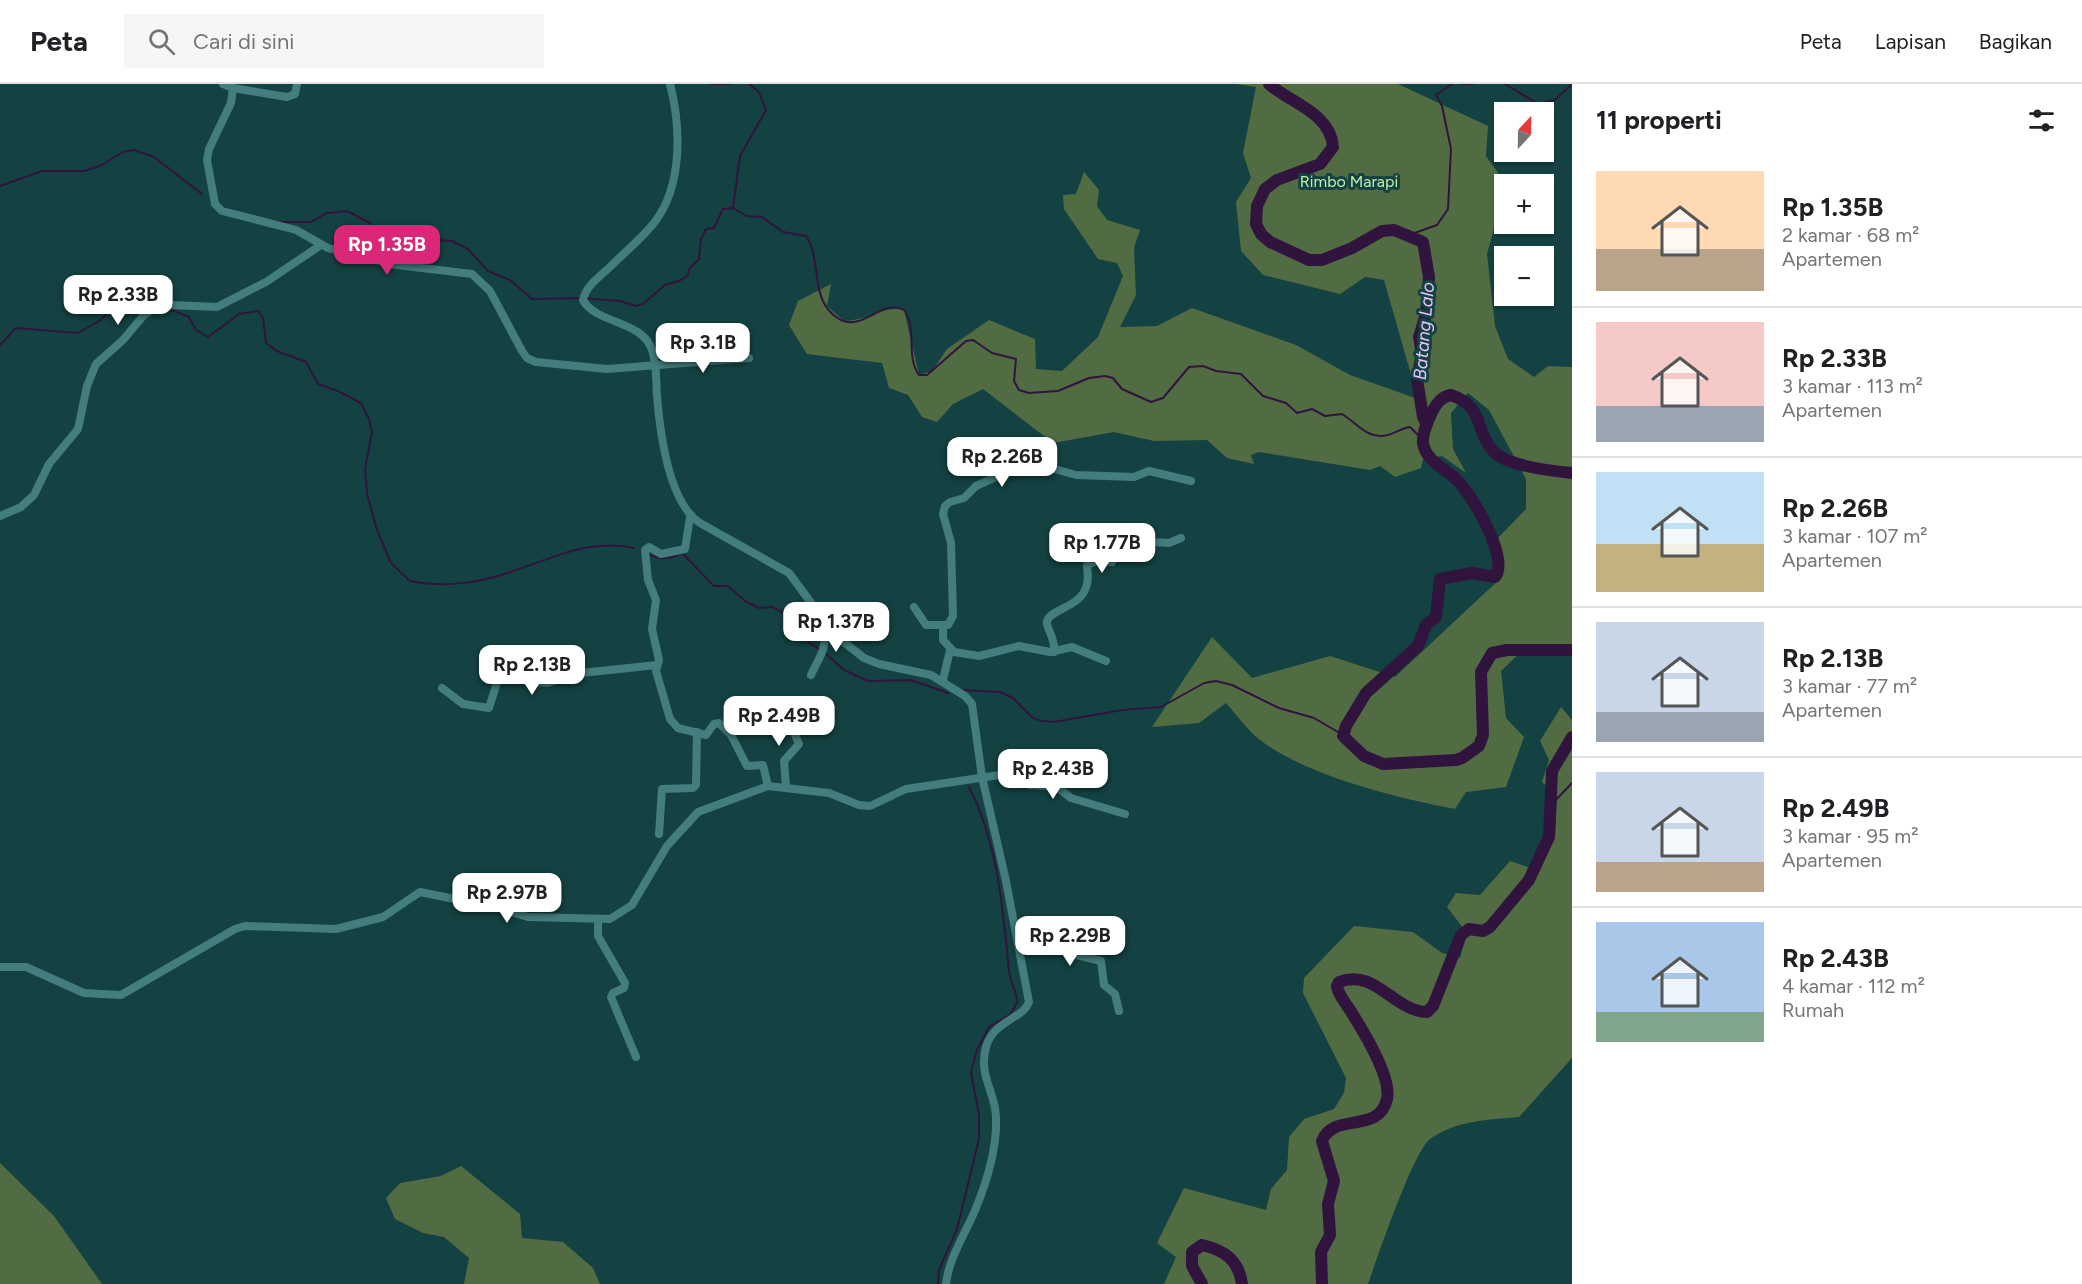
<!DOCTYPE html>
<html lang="id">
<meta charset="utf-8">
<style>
body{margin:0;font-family:Figtree,sans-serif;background:#f6f6f6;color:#202124;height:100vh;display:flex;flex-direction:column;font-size:22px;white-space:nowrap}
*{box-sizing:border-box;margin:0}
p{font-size:20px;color:#757577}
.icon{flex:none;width:33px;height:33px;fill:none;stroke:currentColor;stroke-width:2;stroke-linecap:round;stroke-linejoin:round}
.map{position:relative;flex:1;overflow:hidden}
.drawer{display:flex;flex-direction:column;background:#fff;width:510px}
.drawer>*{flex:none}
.needle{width:39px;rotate:22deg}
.buttons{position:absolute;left:1494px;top:18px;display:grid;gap:12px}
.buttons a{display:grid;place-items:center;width:60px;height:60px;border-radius:0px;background:#fff;box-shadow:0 2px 4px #0004;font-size:30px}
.price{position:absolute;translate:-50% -51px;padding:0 14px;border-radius:12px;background:#fff;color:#222;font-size:20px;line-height:39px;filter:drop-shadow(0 2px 3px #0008)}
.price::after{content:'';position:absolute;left:50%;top:36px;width:18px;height:14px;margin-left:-9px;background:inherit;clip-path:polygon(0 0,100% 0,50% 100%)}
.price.current{background:#db2777;color:#fff}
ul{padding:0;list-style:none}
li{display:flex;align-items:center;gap:18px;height:150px;padding:0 24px}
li+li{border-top:2px solid #e0e0e0}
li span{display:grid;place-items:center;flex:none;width:168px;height:120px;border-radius:0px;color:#555}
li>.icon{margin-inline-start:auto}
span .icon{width:72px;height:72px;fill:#fffc;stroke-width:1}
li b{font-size:26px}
h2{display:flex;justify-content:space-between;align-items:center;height:72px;padding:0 24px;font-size:26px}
header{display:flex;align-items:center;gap:36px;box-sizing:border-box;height:84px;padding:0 30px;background:#fff;border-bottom:2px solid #e0e0e0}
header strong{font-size:28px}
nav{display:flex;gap:33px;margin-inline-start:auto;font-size:21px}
.search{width:420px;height:54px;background:#f6f6f6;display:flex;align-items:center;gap:15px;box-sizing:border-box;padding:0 21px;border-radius:0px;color:#757577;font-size:22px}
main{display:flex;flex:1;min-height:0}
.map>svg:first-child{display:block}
.green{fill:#516c43}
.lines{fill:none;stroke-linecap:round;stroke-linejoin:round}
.stream{stroke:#31143d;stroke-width:2}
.river{stroke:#31143d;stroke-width:12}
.street{stroke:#447d7d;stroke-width:8}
.labels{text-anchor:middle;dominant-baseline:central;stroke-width:6;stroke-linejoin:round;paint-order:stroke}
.park-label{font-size:16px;fill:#bff0a6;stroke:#144242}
.water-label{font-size:18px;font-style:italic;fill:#ebc4fd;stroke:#144242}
</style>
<header>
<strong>Peta</strong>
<div class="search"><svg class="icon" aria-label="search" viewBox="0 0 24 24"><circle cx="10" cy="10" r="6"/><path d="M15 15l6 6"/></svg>Cari di sini</div>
<nav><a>Peta</a><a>Lapisan</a><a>Bagikan</a></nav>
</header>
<main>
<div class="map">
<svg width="1572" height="1200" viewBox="0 0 1572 1200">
<rect width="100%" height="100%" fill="#144242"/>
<g class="green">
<path d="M1236,0H1398L1488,42L1486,72L1506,100L1487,170L1495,242L1508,275L1534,293L1548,282L1572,283V567L1526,563L1501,587L1506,634L1524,653L1506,703L1466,708L1455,725C1397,714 1307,692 1260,656C1247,646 1237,631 1226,619L1199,639L1152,643L1212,553L1252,594L1330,572L1395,593L1503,492L1498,454L1526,425V395L1489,326L1468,309L1451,329L1453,365L1466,389L1442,372L1423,375L1421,384L1395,393L1380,382L1370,386L1259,368L1251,371L1254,380L1227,374L1207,356L1154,357L1114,348L1053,359L983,305L953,320L937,338L922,333L908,311L889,304L882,279L807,270L789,241L798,217L831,200L827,222L844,237C867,237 884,221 904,226L919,291L932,287L947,265L989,236L1035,255L1036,285L1062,287L1098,253L1123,192L1117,179L1098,175L1064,125L1063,111L1076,110L1084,88L1099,106L1097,122L1107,136L1140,146L1134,164L1136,211L1120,243L1157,242L1192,224L1296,261L1350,291L1418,315L1384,196L1365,193L1340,210L1263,191L1241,167L1236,118L1251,94L1243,69L1256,3Z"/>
<path d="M1561,623L1572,636V974L1519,1033C1488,1036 1457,1036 1430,1055C1413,1068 1377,1175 1368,1200H1164L1176,1173L1157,1159L1184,1104L1266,1126L1271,1105L1287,1086L1289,1053L1304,1035L1334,1025L1344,1009L1346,994L1303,909L1304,894L1354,842L1413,848L1442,869L1460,874L1467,849L1447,823L1456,809L1480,811L1510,777L1528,783L1555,751L1557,712L1542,698L1549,676L1540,657Z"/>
<path d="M0,1079L54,1132L102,1200H0Z"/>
<path d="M461,1082L520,1130L522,1154L563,1158L593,1184L600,1200H464L469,1174L444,1153L423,1149L395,1135L386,1114L400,1099L441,1092Z"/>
</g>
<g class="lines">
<g class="stream">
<path d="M711,0H730"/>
<path d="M1462,0H1473"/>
<path d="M1505,0L1538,20L1555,16L1572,0"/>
<path d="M0,102L42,87H84L100,82L123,68L134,66L154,73L202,110"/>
<path d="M733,124L740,72L766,26L759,8L749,0"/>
<path d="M278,138H311L327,129L347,127L370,139L386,162L402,161L418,155L452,157L468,165L488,187L510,196L532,215L581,214L620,217L635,222L643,220L665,201L681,196L688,191L689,185L699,175L701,155L706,145L714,144L723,125L733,124L746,132L762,133L783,148L806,152C823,177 808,216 839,235C862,249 883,213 904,226C918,245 905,271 919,291H927L966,257L973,256L992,269L1016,275L1014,297L1019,306L1029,309L1058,307L1089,294L1105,292L1113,294L1122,305L1151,318L1163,314L1189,283L1203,282L1216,287L1241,290L1263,312L1286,319L1297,329L1312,325L1325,332L1342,330C1357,339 1367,356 1388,351C1396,349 1402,344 1410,343L1423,356"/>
<path d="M1409,151L1437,141L1448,125L1451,65L1442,22L1436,11L1452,0"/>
<path d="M169,225L189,233L196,246L208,253L239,230L258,227L263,234L266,259L277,267L306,278L318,300L338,307L361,319L369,335L372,348L365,385L367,410L377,446L391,479L410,497C439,503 473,500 501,491C549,477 582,454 634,464"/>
<path d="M0,261L16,244L78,249L99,237L131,210L144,211L160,220"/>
<path d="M648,470C660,476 670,475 682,469L714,502H728L745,517L759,524L773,523L799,538L808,549L809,559L821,566"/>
<path d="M824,568L844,586L868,597L911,596L948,609"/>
<path d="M961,606L1000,608L1013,614L1033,634L1042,637L1054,638L1122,626L1161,623L1204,599L1216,597L1232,601L1279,624L1314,634L1343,651"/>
<path d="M1550,722L1572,699"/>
<path d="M938,1200L939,1186L957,1145L979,1055V1031L971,988L977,966L989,943L1011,930L1017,918C1017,907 1010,899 1009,887C1003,826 998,759 969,703"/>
</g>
<g class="river">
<path d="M1269,0C1289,18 1331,29 1333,63L1320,80L1277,96L1265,105L1257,122L1256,140L1261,150L1270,158L1309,176H1322L1352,164L1382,147L1394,146L1423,158L1429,193L1426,230L1419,253L1422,270L1417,295L1423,333L1427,340"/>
<path d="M1572,389C1552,387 1509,382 1495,369C1474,348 1486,323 1451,311C1441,313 1437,319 1432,328C1428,337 1422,348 1423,359C1426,377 1444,384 1456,395C1472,410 1510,475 1495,493L1472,489L1440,495L1436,533L1426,541L1418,562L1366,609L1346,642L1343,652L1364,672L1383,680L1456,676L1462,674L1479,662L1483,651L1481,588L1492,569L1507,566H1572"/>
<path d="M1202,1200L1192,1182V1168L1202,1161C1224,1166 1239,1176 1242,1200"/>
<path d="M1322,1200L1321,1168L1330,1151L1328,1120L1334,1097L1322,1057C1334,1027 1379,1051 1387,1015C1392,993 1362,945 1350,926C1345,918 1338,911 1337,902L1339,898C1376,884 1393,927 1427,928L1433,922L1461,851L1469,845L1483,847L1490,843L1529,796L1549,753L1552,687L1572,653"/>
</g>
<g class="street">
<path d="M223,0L233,4L231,19L209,65L207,76L215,120L222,127L296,146L328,164L397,181L472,190L490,207L522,267L527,274L536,278L607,285L749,274"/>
<path d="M670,0C681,43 683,102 654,139C642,154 626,167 612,181C601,192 586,201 583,216C596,240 642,236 652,266C657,280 656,297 657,312C660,348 668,418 700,439L789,489L835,551L864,574L879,580L931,591L965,612L972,620L982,693L1006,797L1029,918C1023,935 994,936 986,963C978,993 996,1008 996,1034C997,1063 987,1097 976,1124C966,1149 949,1173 946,1200"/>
<path d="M233,4L287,13L295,10L297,0"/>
<path d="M0,432L21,423L34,411L49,380L78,345L87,302L96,280L123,256L144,231L158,222L170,221L217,223L266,198L321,161"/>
<path d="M690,433L685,465L661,470L649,463L645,466L648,496L656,516L652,545L659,576L656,587L670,635L678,644L706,651L714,640L719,639L731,651L747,682L763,681L768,702"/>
<path d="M914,523L926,541H943V556L954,568L979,572L1019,562L1050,568L1072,563L1106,577"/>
<path d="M943,541H948L953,532L951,459L943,430L945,422L950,418L964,414L976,402L1024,380L1040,381L1076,391L1134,393L1149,387L1191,397"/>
<path d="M1054,568C1056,554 1045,543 1047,537C1051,524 1082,524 1087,500C1089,494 1087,487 1087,481L1099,476L1112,478L1113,461L1119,456L1169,459L1181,454"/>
<path d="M811,591C819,573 830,562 821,543L823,536"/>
<path d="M943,596L950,566"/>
<path d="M442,604L463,620L489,624L499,592L504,588L529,598L548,599L572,590L657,581"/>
<path d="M786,703L784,677L799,660L791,641L794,624"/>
<path d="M659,750L662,705L693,704L696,701L697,648"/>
<path d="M598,836V852L625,899L624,904L613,909L611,913L636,973"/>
<path d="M1016,846L1037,844L1068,848L1069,869L1101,877L1104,901L1115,910L1119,927"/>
<path d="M0,883H26L84,909L121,911L235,845L245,842L336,845L383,833L420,808L499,824L528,833L610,835L632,821L667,762L698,728L768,702L829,709L859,721L870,722L906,705L1006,690L1029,701L1057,703L1071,714L1125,730"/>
</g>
</g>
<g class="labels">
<g class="park-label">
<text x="1349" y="97">Rimbo Marapi</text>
</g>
<g class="water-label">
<text transform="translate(1424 247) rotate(-85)">Batang Lalo</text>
</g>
</g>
</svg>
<div class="buttons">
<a><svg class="needle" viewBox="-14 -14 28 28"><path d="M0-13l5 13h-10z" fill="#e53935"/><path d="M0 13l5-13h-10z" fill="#757577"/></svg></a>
<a>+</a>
<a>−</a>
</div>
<b class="price current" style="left:387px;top:192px">Rp 1.35B</b>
<b class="price" style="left:118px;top:242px">Rp 2.33B</b>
<b class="price" style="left:703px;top:290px">Rp 3.1B</b>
<b class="price" style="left:1002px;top:404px">Rp 2.26B</b>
<b class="price" style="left:1102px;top:490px">Rp 1.77B</b>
<b class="price" style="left:836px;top:569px">Rp 1.37B</b>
<b class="price" style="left:532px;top:612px">Rp 2.13B</b>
<b class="price" style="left:779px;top:663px">Rp 2.49B</b>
<b class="price" style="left:1053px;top:716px">Rp 2.43B</b>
<b class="price" style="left:507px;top:840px">Rp 2.97B</b>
<b class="price" style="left:1070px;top:883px">Rp 2.29B</b>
</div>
<section class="drawer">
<h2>11 properti<svg class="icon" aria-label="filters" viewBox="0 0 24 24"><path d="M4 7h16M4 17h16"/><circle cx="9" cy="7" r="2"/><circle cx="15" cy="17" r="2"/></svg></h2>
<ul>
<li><span style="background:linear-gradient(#ffd9b3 65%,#b9a48a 0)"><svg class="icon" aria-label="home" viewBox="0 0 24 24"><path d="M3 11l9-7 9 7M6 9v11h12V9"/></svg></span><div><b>Rp 1.35B</b><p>2 kamar · 68 m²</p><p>Apartemen</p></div></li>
<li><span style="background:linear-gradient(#f6c9c9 70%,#9aa5b1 0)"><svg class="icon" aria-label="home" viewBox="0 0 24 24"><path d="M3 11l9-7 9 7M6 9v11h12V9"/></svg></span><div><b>Rp 2.33B</b><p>3 kamar · 113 m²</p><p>Apartemen</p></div></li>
<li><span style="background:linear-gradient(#bfe0f5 60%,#c2b280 0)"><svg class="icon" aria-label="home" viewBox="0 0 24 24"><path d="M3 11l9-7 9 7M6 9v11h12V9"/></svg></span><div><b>Rp 2.26B</b><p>3 kamar · 107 m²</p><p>Apartemen</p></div></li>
<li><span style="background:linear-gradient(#c9d6e8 75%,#9aa5b1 0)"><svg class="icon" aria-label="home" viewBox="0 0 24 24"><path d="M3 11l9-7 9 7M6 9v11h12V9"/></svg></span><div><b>Rp 2.13B</b><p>3 kamar · 77 m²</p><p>Apartemen</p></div></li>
<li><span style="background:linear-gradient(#c9d6e8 75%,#b9a48a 0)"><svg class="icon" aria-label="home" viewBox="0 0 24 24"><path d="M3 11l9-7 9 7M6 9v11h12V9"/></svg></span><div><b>Rp 2.49B</b><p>3 kamar · 95 m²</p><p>Apartemen</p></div></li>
<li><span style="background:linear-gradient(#a9c7e8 75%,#7fa58c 0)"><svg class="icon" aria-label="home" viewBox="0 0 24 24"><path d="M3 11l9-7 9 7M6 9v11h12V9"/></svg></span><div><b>Rp 2.43B</b><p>4 kamar · 112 m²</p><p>Rumah</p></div></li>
</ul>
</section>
</main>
